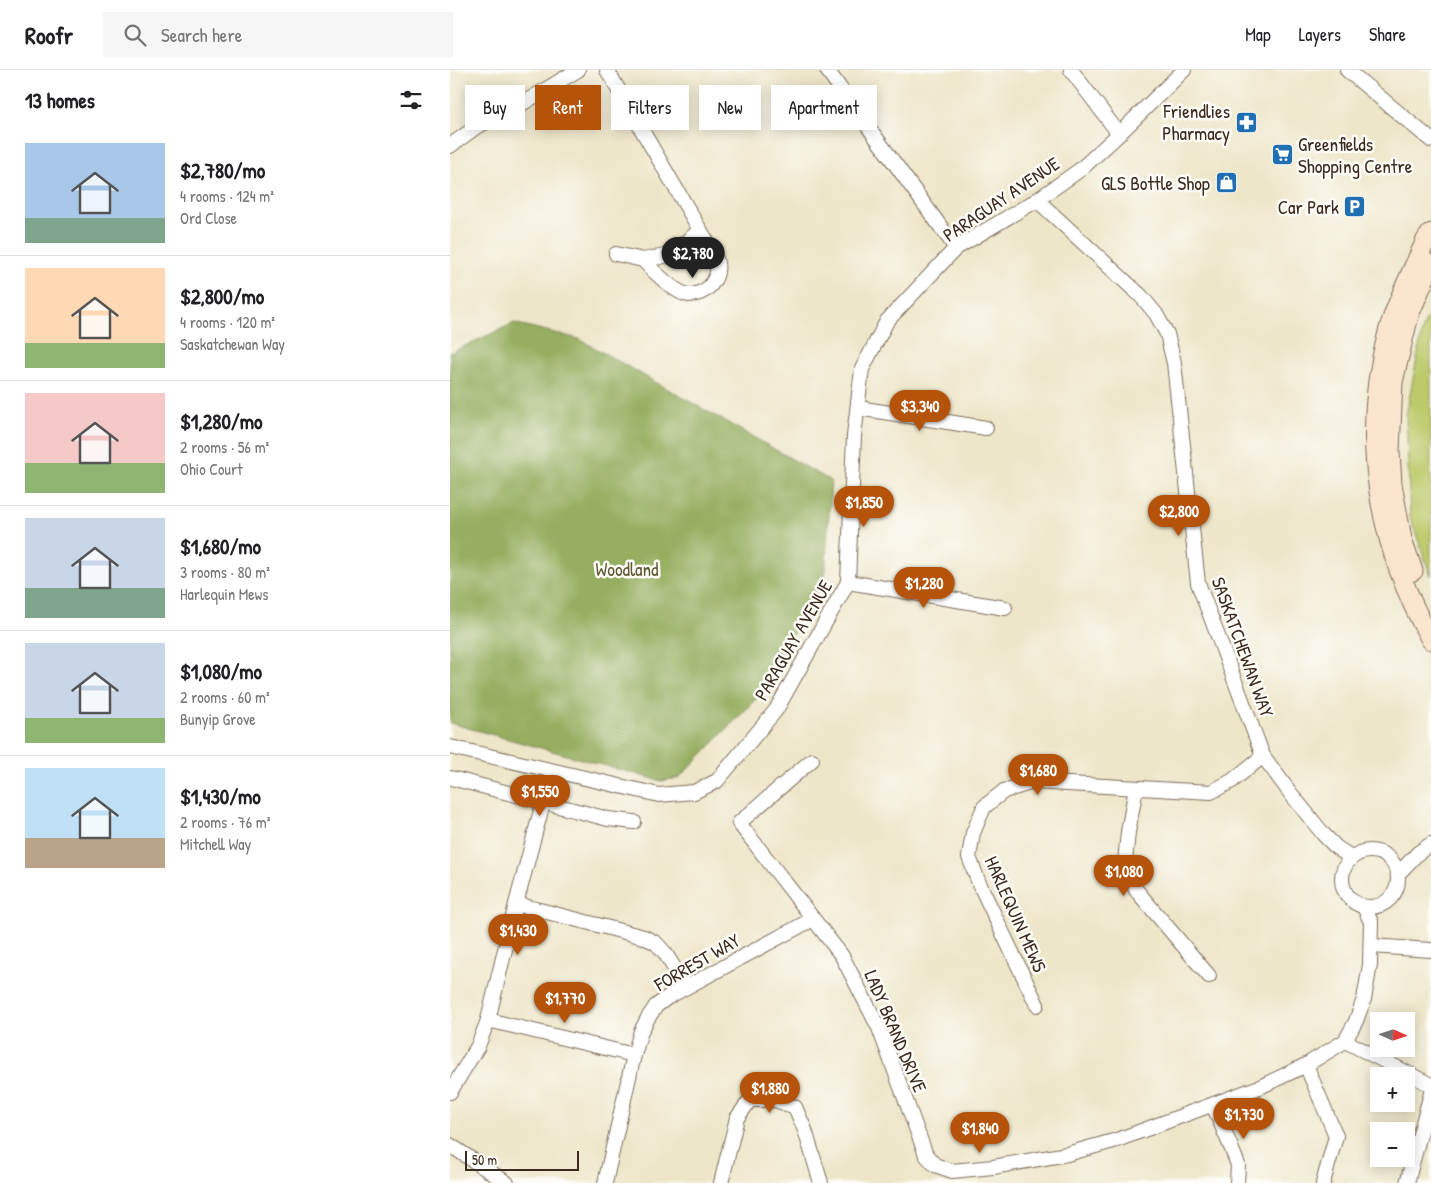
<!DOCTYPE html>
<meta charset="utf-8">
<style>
body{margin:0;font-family:"Patrick Hand",sans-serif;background:#f6f6f6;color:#202124;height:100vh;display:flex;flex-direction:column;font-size:19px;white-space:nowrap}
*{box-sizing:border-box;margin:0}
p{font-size:16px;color:#757577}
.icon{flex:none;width:28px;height:28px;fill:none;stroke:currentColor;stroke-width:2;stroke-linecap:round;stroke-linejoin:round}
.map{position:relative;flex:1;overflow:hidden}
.drawer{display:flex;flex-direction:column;background:#fff;width:450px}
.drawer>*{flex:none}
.guide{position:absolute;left:15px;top:15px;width:475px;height:45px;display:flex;gap:10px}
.needle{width:32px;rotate:93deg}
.buttons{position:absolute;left:920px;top:942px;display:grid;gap:10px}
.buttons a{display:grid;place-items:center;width:45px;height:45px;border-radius:0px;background:#fff;box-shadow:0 2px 12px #0003;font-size:25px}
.scale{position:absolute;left:15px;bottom:12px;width:114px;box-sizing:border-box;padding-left:5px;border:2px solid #3b2a1e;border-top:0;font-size:14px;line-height:18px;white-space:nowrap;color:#3b2a1e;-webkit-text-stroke:4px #fdfcf7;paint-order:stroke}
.price{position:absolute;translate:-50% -42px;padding:0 11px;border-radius:18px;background:#b45309;color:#fff;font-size:16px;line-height:32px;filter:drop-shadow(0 1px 2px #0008)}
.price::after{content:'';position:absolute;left:50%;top:30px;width:15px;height:11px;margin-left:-8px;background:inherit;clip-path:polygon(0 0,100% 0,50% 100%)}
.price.active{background:#222;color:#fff}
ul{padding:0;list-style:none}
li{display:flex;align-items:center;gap:15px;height:125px;padding:0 25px}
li+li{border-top:1px solid #e0e0e0}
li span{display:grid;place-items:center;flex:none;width:140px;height:100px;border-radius:0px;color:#555}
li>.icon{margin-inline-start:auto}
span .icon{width:60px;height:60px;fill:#fffc;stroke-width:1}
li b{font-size:21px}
h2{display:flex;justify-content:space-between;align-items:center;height:60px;padding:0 25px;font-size:21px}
.tag{padding:0 18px;border-radius:0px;background:#fff;box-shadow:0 2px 12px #0003;font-size:18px;line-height:45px}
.tag.active{background:#b45309;color:#fff}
header{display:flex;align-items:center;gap:30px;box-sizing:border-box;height:70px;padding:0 25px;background:#fff;border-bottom:1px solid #e0e0e0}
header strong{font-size:24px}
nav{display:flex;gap:28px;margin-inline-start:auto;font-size:18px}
.search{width:350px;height:45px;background:#f6f6f6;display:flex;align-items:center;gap:12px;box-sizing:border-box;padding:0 18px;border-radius:0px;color:#757577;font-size:19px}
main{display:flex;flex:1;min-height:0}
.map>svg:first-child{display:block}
.green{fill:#bcca6b;stroke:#7c7a44}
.forest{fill:#95ae5f;stroke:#686c3e}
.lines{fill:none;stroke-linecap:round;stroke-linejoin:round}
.street-casing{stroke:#7a6c5a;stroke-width:16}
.secondary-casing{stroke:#7a6c5a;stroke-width:21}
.street{stroke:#fff;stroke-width:14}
.secondary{stroke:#fbe5cf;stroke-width:19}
.labels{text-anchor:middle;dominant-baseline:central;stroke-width:5;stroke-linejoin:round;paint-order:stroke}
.poi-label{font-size:19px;fill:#3b2a1e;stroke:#fdfcf7;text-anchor:end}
.street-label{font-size:19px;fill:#3b2a1e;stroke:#fdfcf7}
.park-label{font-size:19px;fill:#625a35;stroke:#fdfcf7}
</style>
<header>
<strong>Roofr</strong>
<div class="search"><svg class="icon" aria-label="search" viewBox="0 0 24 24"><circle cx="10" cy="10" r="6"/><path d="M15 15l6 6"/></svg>Search here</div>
<nav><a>Map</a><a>Layers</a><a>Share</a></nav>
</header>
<main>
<section class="drawer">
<h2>13 homes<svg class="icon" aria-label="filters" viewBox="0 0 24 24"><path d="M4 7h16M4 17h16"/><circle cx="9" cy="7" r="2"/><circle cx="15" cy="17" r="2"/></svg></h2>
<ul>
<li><span style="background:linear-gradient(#a9c7e8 75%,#7fa58c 0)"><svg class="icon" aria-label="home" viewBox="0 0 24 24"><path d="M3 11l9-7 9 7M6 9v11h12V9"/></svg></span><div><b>$2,780/mo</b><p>4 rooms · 124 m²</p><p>Ord Close</p></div></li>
<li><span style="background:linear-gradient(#ffd9b3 75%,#8fb573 0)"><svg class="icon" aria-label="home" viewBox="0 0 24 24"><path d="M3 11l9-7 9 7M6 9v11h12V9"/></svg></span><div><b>$2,800/mo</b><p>4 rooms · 120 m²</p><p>Saskatchewan Way</p></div></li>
<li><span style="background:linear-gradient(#f6c9c9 70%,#8fb573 0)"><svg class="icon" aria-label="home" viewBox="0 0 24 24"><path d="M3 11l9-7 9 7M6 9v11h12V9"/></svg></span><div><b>$1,280/mo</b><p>2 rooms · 56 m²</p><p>Ohio Court</p></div></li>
<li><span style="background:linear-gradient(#c9d6e8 70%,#7fa58c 0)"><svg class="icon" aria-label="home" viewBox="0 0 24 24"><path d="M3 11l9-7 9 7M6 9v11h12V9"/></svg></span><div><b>$1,680/mo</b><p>3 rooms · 80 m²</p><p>Harlequin Mews</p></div></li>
<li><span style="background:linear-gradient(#c9d6e8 75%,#8fb573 0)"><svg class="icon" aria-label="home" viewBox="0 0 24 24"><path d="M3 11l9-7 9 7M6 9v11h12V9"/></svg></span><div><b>$1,080/mo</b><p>2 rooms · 60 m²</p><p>Bunyip Grove</p></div></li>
<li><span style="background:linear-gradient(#bfe0f5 70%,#b9a48a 0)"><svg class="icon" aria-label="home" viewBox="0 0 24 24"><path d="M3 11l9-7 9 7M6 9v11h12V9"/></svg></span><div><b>$1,430/mo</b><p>2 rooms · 76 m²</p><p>Mitchell Way</p></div></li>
</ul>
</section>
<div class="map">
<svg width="981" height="1113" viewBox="0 0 981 1113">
<rect width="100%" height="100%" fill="#fdfcf7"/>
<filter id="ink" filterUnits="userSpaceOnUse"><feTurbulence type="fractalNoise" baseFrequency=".02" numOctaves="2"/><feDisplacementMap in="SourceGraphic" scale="10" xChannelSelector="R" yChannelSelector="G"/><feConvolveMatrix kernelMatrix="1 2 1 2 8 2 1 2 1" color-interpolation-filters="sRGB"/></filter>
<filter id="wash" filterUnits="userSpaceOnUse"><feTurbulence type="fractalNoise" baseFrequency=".0096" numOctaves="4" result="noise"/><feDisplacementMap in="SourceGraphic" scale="20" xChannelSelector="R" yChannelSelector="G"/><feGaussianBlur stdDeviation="1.12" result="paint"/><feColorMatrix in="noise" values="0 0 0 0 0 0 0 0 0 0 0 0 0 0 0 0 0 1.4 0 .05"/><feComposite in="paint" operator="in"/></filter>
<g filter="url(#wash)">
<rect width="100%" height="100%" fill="#eee6c9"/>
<path class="green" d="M981,240V506L960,447L956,345L973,257Z"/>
<path class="forest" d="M64,253L129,269L381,411L375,506L308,627L229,708L211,711L0,653V283Z"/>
</g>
<g filter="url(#ink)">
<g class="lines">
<defs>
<g id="street">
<path d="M157,0L250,160L229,178L215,186L193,190L166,184"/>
<path d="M377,0L506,178"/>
<path d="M621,0L669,64"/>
<path d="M897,0L981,70"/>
<path d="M0,76L26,57L75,32L128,0"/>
<path d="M587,130L691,226L706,244L717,264L724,293L748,513L813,686L841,724L874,765L887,778L901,787"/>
<path d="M193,190C202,200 226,224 239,225C247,225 255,221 260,216C277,196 261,178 250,160"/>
<path d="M408,338L536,358"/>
<path d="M398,512L555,538"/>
<path d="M0,677L209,725L244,722L267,711L326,640L398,512L404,366L412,299L437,251L506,178L587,130L631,99L669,64L734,0"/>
<path d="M362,690L289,753L392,886L429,958L476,1085L485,1095L502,1101L543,1097L617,1084L667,1070L812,1016L856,995L895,971L906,951L914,929L920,895L921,852L914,837"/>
<path d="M0,708L5,709L158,749L184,752"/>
<path d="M686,718L678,762L675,792L686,820L759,906"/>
<circle cx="920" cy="809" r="28"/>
<path d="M948,804L968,783L981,774"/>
<path d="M66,834L194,867L206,873L215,883L236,917"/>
<path d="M921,876L981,880"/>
<path d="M587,935L529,813L519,787L523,763L534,737L554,721L583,712L761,722L782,711L813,686"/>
<path d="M38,950L184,985"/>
<path d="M895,971L981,1015"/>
<path d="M856,995L886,1066L873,1113"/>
<path d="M0,1022L28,976L38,950L66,834L93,733"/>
<path d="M763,1035L781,1077L788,1095L787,1113"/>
<path d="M0,1075L57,1113"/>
<path d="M155,1113L184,985L191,961L198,948L206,936L218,927L363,849"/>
<path d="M271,1113L287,1048L300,1030H325L345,1037L355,1060L371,1113"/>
<path d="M957,1113L981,1023"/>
</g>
<g id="secondary">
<path d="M981,163L976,170C963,200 947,230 938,262C909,368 928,475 981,570"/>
<path d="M963,501L952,469L942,414L940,381L943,312L959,245L981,194"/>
</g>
</defs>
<use href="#street" class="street-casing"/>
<use href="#secondary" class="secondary-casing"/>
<use href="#street" class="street"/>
<use href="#secondary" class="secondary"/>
</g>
</g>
<defs>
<symbol id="pharmacy-square" viewBox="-11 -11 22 22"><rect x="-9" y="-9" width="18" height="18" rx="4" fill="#1f6fb2" stroke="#fdfcf7"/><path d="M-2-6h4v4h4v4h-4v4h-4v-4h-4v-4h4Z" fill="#fff"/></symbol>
<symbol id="supermarket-square" viewBox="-11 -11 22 22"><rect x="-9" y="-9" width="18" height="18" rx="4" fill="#1f6fb2" stroke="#fdfcf7"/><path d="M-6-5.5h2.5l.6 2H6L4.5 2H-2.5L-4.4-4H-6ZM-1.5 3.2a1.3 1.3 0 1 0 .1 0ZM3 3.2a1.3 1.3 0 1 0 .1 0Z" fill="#fff"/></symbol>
<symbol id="shop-square" viewBox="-11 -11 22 22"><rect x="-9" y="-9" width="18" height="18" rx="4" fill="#1f6fb2" stroke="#fdfcf7"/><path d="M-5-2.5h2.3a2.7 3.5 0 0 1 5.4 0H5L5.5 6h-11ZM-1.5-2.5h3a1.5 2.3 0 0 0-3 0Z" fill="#fff"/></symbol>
<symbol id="parking-square" viewBox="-11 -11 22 22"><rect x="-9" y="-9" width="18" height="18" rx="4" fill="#1f6fb2" stroke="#fdfcf7"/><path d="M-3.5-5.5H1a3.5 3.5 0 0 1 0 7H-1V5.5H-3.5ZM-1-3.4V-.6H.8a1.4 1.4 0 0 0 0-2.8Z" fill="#fff"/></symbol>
</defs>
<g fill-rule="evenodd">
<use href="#pharmacy-square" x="784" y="40" width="25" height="25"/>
<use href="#supermarket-square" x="820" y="72" width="25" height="25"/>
<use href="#shop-square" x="764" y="100" width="25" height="25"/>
<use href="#parking-square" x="892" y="124" width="25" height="25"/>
</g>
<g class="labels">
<g class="poi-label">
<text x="780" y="41">Friendlies<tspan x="780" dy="22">Pharmacy</tspan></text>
<text x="848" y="74" text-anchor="start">Greenfields<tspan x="848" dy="22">Shopping Centre</tspan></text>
<text x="760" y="113">GLS Bottle Shop</text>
<text x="889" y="137">Car Park</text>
</g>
<g class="street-label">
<text transform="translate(551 129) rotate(-34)">PARAGUAY AVENUE</text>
<text transform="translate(343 570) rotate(-60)">PARAGUAY AVENUE</text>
<text transform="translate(793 577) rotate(70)">SASKATCHEWAN WAY</text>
<text transform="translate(566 844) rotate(66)">HARLEQUIN MEWS</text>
<text transform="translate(247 892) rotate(-30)">FORREST WAY</text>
<text transform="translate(446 961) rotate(67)">LADY BRAND DRIVE</text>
</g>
<g class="park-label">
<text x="177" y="499">Woodland</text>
</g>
</g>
</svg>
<div class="buttons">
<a><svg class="needle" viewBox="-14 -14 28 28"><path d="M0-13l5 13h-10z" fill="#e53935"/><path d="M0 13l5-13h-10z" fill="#757577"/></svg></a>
<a>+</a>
<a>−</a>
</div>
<div class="scale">50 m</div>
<b class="price active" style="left:243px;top:209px">$2,780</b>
<b class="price" style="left:470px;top:362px">$3,340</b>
<b class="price" style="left:414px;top:458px">$1,850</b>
<b class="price" style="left:729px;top:467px">$2,800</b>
<b class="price" style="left:474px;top:539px">$1,280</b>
<b class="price" style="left:588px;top:726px">$1,680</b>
<b class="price" style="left:90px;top:747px">$1,550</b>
<b class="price" style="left:674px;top:827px">$1,080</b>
<b class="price" style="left:68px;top:886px">$1,430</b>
<b class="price" style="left:115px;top:954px">$1,770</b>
<b class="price" style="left:320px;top:1044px">$1,880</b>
<b class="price" style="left:794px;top:1070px">$1,730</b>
<b class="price" style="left:530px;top:1084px">$1,840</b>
<div class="guide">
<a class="tag">Buy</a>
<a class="tag active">Rent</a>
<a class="tag">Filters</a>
<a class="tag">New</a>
<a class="tag">Apartment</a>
</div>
</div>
</main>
